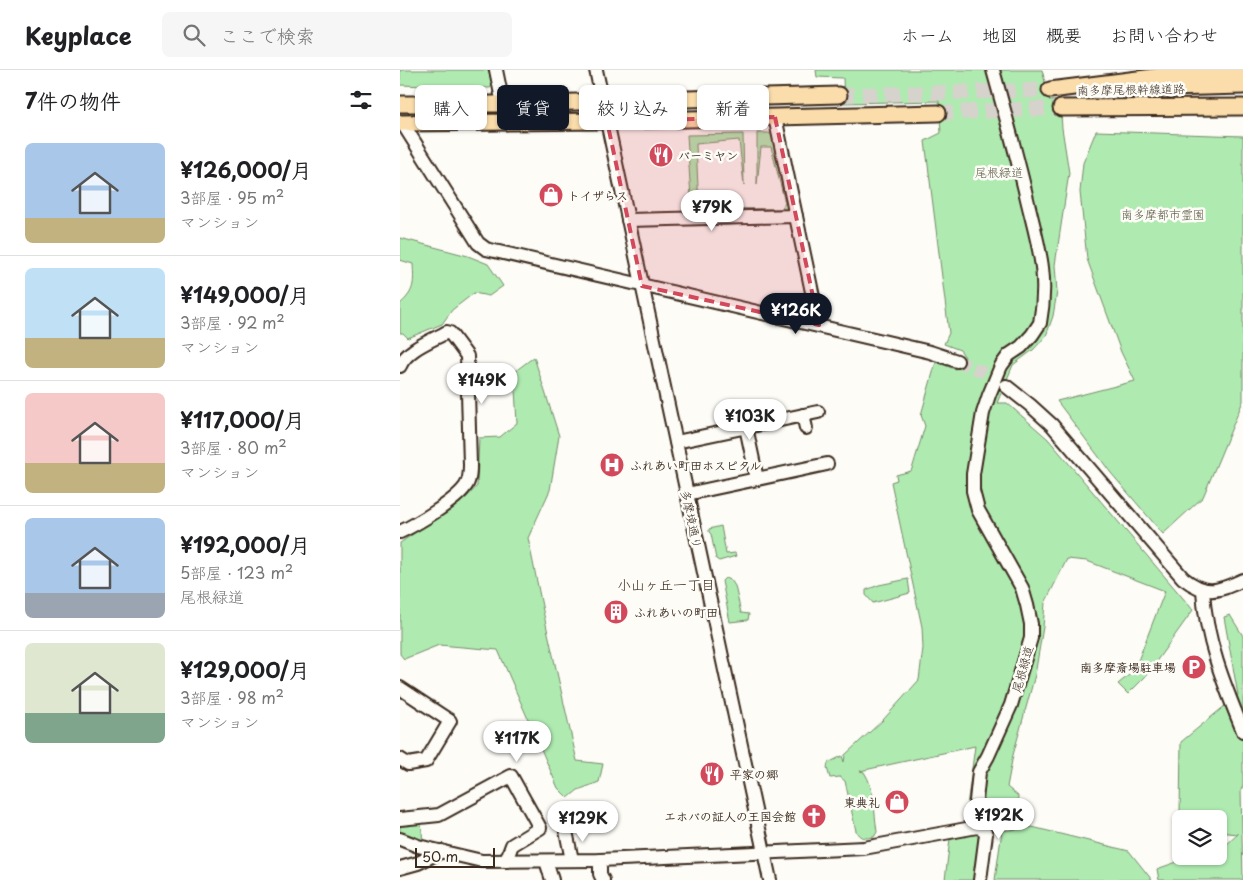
<!DOCTYPE html>
<html lang="ja">
<meta charset="utf-8">
<style>
body{margin:0;font-family:"Playpen Sans","Klee One",sans-serif;background:#f6f6f6;color:#202124;height:100vh;display:flex;flex-direction:column;font-size:19px;white-space:nowrap}
*{box-sizing:border-box;margin:0}
p{font-size:16px;color:#757577}
.icon{flex:none;width:28px;height:28px;fill:none;stroke:currentColor;stroke-width:2;stroke-linecap:round;stroke-linejoin:round}
.map{position:relative;flex:1;overflow:hidden}
.panel{display:flex;flex-direction:column;background:#fff;width:400px}
.panel>*{flex:none}
.banner{position:absolute;left:15px;top:15px;width:475px;height:45px;display:flex;gap:10px}
.buttons{position:absolute;left:772px;top:740px;display:grid;gap:10px}
.buttons a{display:grid;place-items:center;width:55px;height:55px;border-radius:8px;background:#fff;box-shadow:0 1px 4px #0004;font-size:25px}
.scale{position:absolute;left:15px;bottom:12px;width:80px;box-sizing:border-box;padding-left:5px;border:2px solid #3b2a1e;border-top:0;font-size:14px;line-height:18px;white-space:nowrap;color:#3b2a1e;-webkit-text-stroke:4px #fdfcf7;paint-order:stroke}
.price{position:absolute;translate:-50% -42px;padding:0 11px;border-radius:18px;background:#fff;color:#222;font-size:16px;line-height:32px;filter:drop-shadow(0 1px 2px #0008)}
.price::after{content:'';position:absolute;left:50%;top:30px;width:15px;height:11px;margin-left:-8px;background:inherit;clip-path:polygon(0 0,100% 0,50% 100%)}
.price.current{background:#111827;color:#fff}
ul{padding:0;list-style:none}
li{display:flex;align-items:center;gap:15px;height:125px;padding:0 25px}
li+li{border-top:1px solid #e0e0e0}
li span{display:grid;place-items:center;flex:none;width:140px;height:100px;border-radius:8px;color:#555}
li>.icon{margin-inline-start:auto}
span .icon{width:60px;height:60px;fill:#fffc;stroke-width:1}
li b{font-size:21px}
h2{display:flex;justify-content:space-between;align-items:center;height:60px;padding:0 25px;font-size:21px}
.pill{padding:0 18px;border-radius:8px;background:#fff;box-shadow:0 1px 4px #0004;font-size:18px;line-height:45px}
.pill.current{background:#111827;color:#fff}
header{display:flex;align-items:center;gap:30px;box-sizing:border-box;height:70px;padding:0 25px;background:#fff;border-bottom:1px solid #e0e0e0}
header strong{font-size:24px}
nav{display:flex;gap:28px;margin-inline-start:auto;font-size:18px}
.search{width:350px;height:45px;background:#f6f6f6;display:flex;align-items:center;gap:12px;box-sizing:border-box;padding:0 18px;border-radius:8px;color:#757577;font-size:19px}
main{display:flex;flex:1;min-height:0}
.map>svg:first-child{display:block}
.green{fill:#afebb1;stroke:#758a68}
.lines{fill:none;stroke-linecap:round;stroke-linejoin:round}
.minor-tunnel{stroke:#d6d2cc;stroke-width:12;stroke-dasharray:12 6;stroke-linecap:butt}
.major-tunnel{stroke:#d6d2cc;stroke-width:15;stroke-dasharray:15 8;stroke-linecap:butt}
.minor-casing{stroke:#3b2a1e;stroke-width:16}
.major-casing{stroke:#3b2a1e;stroke-width:19}
.minor{stroke:#fdfcf7;stroke-width:12}
.major{stroke:#fbddab;stroke-width:15}
.marked{fill:#d1495b;fill-opacity:0.2;stroke:#d1495b;stroke-width:4;stroke-dasharray:10 6;stroke-linejoin:round}
.labels{text-anchor:middle;dominant-baseline:central;stroke-width:5;stroke-linejoin:round;paint-order:stroke}
.street-label{font-size:12px;fill:#3b2a1e;stroke:#fdfcf7}
.poi-label{font-size:12px;font-weight:bold;fill:#3b2a1e;stroke:#fdfcf7;text-anchor:start}
.park-label{font-size:12px;fill:#585a43;stroke:#fdfcf7}
.neighbourhood-label{font-size:14px;fill:#3b2a1e;stroke:#fdfcf7}
</style>
<header>
<strong>Keyplace</strong>
<div class="search"><svg class="icon" aria-label="search" viewBox="0 0 24 24"><circle cx="10" cy="10" r="6"/><path d="M15 15l6 6"/></svg>ここで検索</div>
<nav><a>ホーム</a><a>地図</a><a>概要</a><a>お問い合わせ</a></nav>
</header>
<main>
<section class="panel">
<h2>7件の物件<svg class="icon" aria-label="filters" viewBox="0 0 24 24"><path d="M4 7h16M4 17h16"/><circle cx="9" cy="7" r="2"/><circle cx="15" cy="17" r="2"/></svg></h2>
<ul>
<li><span style="background:linear-gradient(#a9c7e8 75%,#c2b280 0)"><svg class="icon" aria-label="home" viewBox="0 0 24 24"><path d="M3 11l9-7 9 7M6 9v11h12V9"/></svg></span><div><b>¥126,000/月</b><p>3部屋 · 95 m²</p><p>マンション</p></div></li>
<li><span style="background:linear-gradient(#bfe0f5 70%,#c2b280 0)"><svg class="icon" aria-label="home" viewBox="0 0 24 24"><path d="M3 11l9-7 9 7M6 9v11h12V9"/></svg></span><div><b>¥149,000/月</b><p>3部屋 · 92 m²</p><p>マンション</p></div></li>
<li><span style="background:linear-gradient(#f6c9c9 70%,#c2b280 0)"><svg class="icon" aria-label="home" viewBox="0 0 24 24"><path d="M3 11l9-7 9 7M6 9v11h12V9"/></svg></span><div><b>¥117,000/月</b><p>3部屋 · 80 m²</p><p>マンション</p></div></li>
<li><span style="background:linear-gradient(#a9c7e8 75%,#9aa5b1 0)"><svg class="icon" aria-label="home" viewBox="0 0 24 24"><path d="M3 11l9-7 9 7M6 9v11h12V9"/></svg></span><div><b>¥192,000/月</b><p>5部屋 · 123 m²</p><p>尾根緑道</p></div></li>
<li><span style="background:linear-gradient(#dfe7d0 70%,#7fa58c 0)"><svg class="icon" aria-label="home" viewBox="0 0 24 24"><path d="M3 11l9-7 9 7M6 9v11h12V9"/></svg></span><div><b>¥129,000/月</b><p>3部屋 · 98 m²</p><p>マンション</p></div></li>
</ul>
</section>
<div class="map">
<svg width="843" height="810" viewBox="0 0 843 810">
<rect width="100%" height="100%" fill="#fdfcf7"/>
<filter id="ink" filterUnits="userSpaceOnUse"><feTurbulence type="fractalNoise" baseFrequency=".02" numOctaves="2"/><feDisplacementMap in="SourceGraphic" scale="10" xChannelSelector="R" yChannelSelector="G"/><feConvolveMatrix kernelMatrix="1 2 1 2 8 2 1 2 1" color-interpolation-filters="sRGB"/></filter>
<g filter="url(#ink)">
<g class="green">
<path d="M0,0H90L93,14L90,18H82L0,15Z"/>
<path d="M416,0H642L650,31L660,30L662,58L669,103L655,195L657,222L653,246L646,266L633,280L613,295L597,333H607L648,369L793,540L745,607L728,624L718,614L734,601L765,521L687,491L667,489L645,533L643,557L635,605L613,685L607,717L618,726L617,744L599,742L596,731L592,745L565,751L575,676L460,701L464,702C475,718 474,743 477,762L474,767C467,768 460,770 456,761L445,711L440,707L430,708L427,698L428,693L442,686L444,692L445,685L483,650L519,610L523,578L522,557L491,412L497,410L496,405L511,401L513,396L525,356L521,345L536,292L555,299L560,297L565,287L560,280L544,274L549,263L525,71L541,63L539,31L444,33L443,8L417,7Z"/>
<path d="M696,61L843,66V331L803,427L763,464L711,403L657,331L735,311L721,282L687,189L680,122L683,93Z"/>
<path d="M357,63H369L373,66L389,137L384,142L292,144L287,65L343,64L344,115L339,70L296,74L299,138L381,139L385,133L371,77H361L357,115Z"/>
<path d="M0,168L68,186L88,194L103,216L89,226L74,223L52,240L42,254L8,268L3,263H0V234C15,221 14,213 13,194L0,190Z"/>
<path d="M134,287L159,366L150,420L128,468L143,541L177,691L203,694L199,712L178,720L168,728L158,718L98,580L39,575L4,589L0,584V473L67,427L77,416L79,368L100,367L117,353L114,302Z"/>
<path d="M321,456L326,484L335,483L336,486L319,491L316,489L311,464L309,462V459Z"/>
<path d="M325,508L331,510L335,516L341,543L349,544L348,550L330,552L322,511Z"/>
<path d="M508,509L510,523L473,533L466,525V520L479,515Z"/>
<path d="M830,545L843,566V716L841,720L843,810H759L757,799L794,786H819V778L826,775L838,764L819,762V749H784L780,744L781,672L838,625L824,547Z"/>
<path d="M21,751L23,773L0,764V752Z"/>
<path d="M632,757L729,781L752,810H595L602,761Z"/>
<path d="M575,761L582,767L576,810H545L550,769L562,767L563,764Z"/>
</g>
<g class="lines">
<path class="minor-tunnel" d="M557,291L585,303L604,314"/>
<g class="major-tunnel">
<path d="M439,25L650,20"/>
<path d="M538,43L661,38"/>
</g>
<defs>
<g id="minor">
<path d="M96,0L103,34"/>
<path d="M196,0L370,810"/>
<path d="M375,47L419,255"/>
<path d="M3,54L78,173L86,179L530,282L557,291"/>
<path d="M228,150L396,146"/>
<path d="M0,296C7,279 31,271 47,262L50,263L67,286L70,395C70,402 70,411 65,417C54,432 17,454 0,462"/>
<path d="M606,316L630,335L652,355L783,508C807,527 818,521 843,510"/>
<path d="M403,345L406,358"/>
<path d="M346,357L357,409"/>
<path d="M276,372L418,342"/>
<path d="M287,424L427,394"/>
<path d="M803,520C805,568 825,617 843,661"/>
<path d="M0,618L50,651L26,691L8,694L0,689"/>
<path d="M0,749L39,745L111,706L140,758L112,775L106,791"/>
<path d="M574,750L579,702L588,686L611,635L631,568V554L627,535L622,518L578,440L573,421V404L583,343L589,325L601,296L609,285L621,277L632,265L640,253C649,205 638,175 627,129C617,86 605,43 593,0"/>
<path d="M166,761L172,790"/>
<path d="M0,769L18,776L82,791L200,790L464,778L577,757L583,759L586,764L580,810"/>
<path d="M200,790V804L203,810"/>
<path d="M146,791L152,810"/>
<path d="M0,798L18,793L42,781"/>
</g>
<g id="major">
<path d="M729,19L843,16"/>
<path d="M650,20L762,6L843,2"/>
<path d="M0,34H103L439,25"/>
<path d="M661,38L843,37"/>
<path d="M0,53L207,51L538,43"/>
</g>
</defs>
<use href="#minor" class="minor-casing"/>
<use href="#major" class="major-casing"/>
<use href="#minor" class="minor"/>
<use href="#major" class="major"/>
</g>
</g>
<path class="marked" d="M375,47L419,255L242,216L207,51Z"/>
<defs>
<symbol id="restaurant-disc" viewBox="-11 -11 22 22"><circle r="9.5" fill="#d1495b" stroke="#fdfcf7"/><path d="M-5-6h1v4h1v-4h1v4h1v-4h1v5L-1.5 .5V6h-2V.5L-5-1ZM5-6V6H3V1.5H1.5Q1.5-4 5-6Z" fill="#fff"/></symbol>
<symbol id="shop-disc" viewBox="-11 -11 22 22"><circle r="9.5" fill="#d1495b" stroke="#fdfcf7"/><path d="M-5-2.5h2.3a2.7 3.5 0 0 1 5.4 0H5L5.5 6h-11ZM-1.5-2.5h3a1.5 2.3 0 0 0-3 0Z" fill="#fff"/></symbol>
<symbol id="hospital-disc" viewBox="-11 -11 22 22"><circle r="9.5" fill="#d1495b" stroke="#fdfcf7"/><path d="M-5-5h3v3.5h4V-5h3V5h-3V1.5h-4V5h-3Z" fill="#fff"/></symbol>
<symbol id="building-disc" viewBox="-11 -11 22 22"><circle r="9.5" fill="#d1495b" stroke="#fdfcf7"/><path d="M-4-6H4V6H1V3H-1V6H-4ZM-2.5-4.3h1.7v1.8h-1.7ZM.8-4.3h1.7v1.8H.8ZM-2.5-1h1.7V.8h-1.7ZM.8-1h1.7V.8H.8Z" fill="#fff"/></symbol>
<symbol id="parking-disc" viewBox="-11 -11 22 22"><circle r="9.5" fill="#d1495b" stroke="#fdfcf7"/><path d="M-3.5-5.5H1a3.5 3.5 0 0 1 0 7H-1V5.5H-3.5ZM-1-3.4V-.6H.8a1.4 1.4 0 0 0 0-2.8Z" fill="#fff"/></symbol>
<symbol id="church-disc" viewBox="-11 -11 22 22"><circle r="9.5" fill="#d1495b" stroke="#fdfcf7"/><path d="M-1.2-6h2.4v3.5h3.3v2.4h-3.3V6h-2.4V-.1h-3.3v-2.4h3.3Z" fill="#fff"/></symbol>
</defs>
<g fill-rule="evenodd">
<use href="#restaurant-disc" x="247" y="71" width="28" height="28"/>
<use href="#shop-disc" x="137" y="111" width="28" height="28"/>
<use href="#hospital-disc" x="198" y="381" width="28" height="28"/>
<use href="#building-disc" x="202" y="528" width="28" height="28"/>
<use href="#parking-disc" x="780" y="583" width="28" height="28"/>
<use href="#restaurant-disc" x="298" y="690" width="28" height="28"/>
<use href="#shop-disc" x="483" y="718" width="28" height="28"/>
<use href="#church-disc" x="400" y="732" width="28" height="28"/>
</g>
<g class="labels">
<g class="street-label">
<text transform="translate(731 19) rotate(-1)">南多摩尾根幹線道路</text>
<text transform="translate(292 449) rotate(78)">多摩境通り</text>
<text transform="translate(622 599) rotate(-74)">尾根緑道</text>
</g>
<g class="poi-label">
<text x="278" y="85">バーミヤン</text>
<text x="168" y="125">トイザらス</text>
<text x="230" y="395">ふれあい町田ホスピタル</text>
<text x="234" y="542">ふれあいの町田</text>
<text x="776" y="597" text-anchor="end">南多摩斎場駐車場</text>
<text x="330" y="704">平家の郷</text>
<text x="480" y="732" text-anchor="end">東典礼</text>
<text x="396" y="746" text-anchor="end">エホバの証人の王国会館</text>
</g>
<g class="park-label">
<text x="599" y="102">尾根緑道</text>
<text x="763" y="144">南多摩都市霊園</text>
</g>
<g class="neighbourhood-label">
<text x="266" y="514">小山ヶ丘一丁目</text>
</g>
</g>
</svg>
<div class="buttons">
<a><svg class="icon" aria-label="layers" viewBox="0 0 24 24"><path d="M12 4l9 5-9 5-9-5zM3 14l9 5 9-5"/></svg></a>
</div>
<div class="scale">50 m</div>
<b class="price" style="left:312px;top:162px">¥79K</b>
<b class="price current" style="left:396px;top:265px">¥126K</b>
<b class="price" style="left:82px;top:335px">¥149K</b>
<b class="price" style="left:350px;top:371px">¥103K</b>
<b class="price" style="left:117px;top:693px">¥117K</b>
<b class="price" style="left:599px;top:770px">¥192K</b>
<b class="price" style="left:183px;top:773px">¥129K</b>
<div class="banner">
<a class="pill">購入</a>
<a class="pill current">賃貸</a>
<a class="pill">絞り込み</a>
<a class="pill">新着</a>
</div>
</div>
</main>
